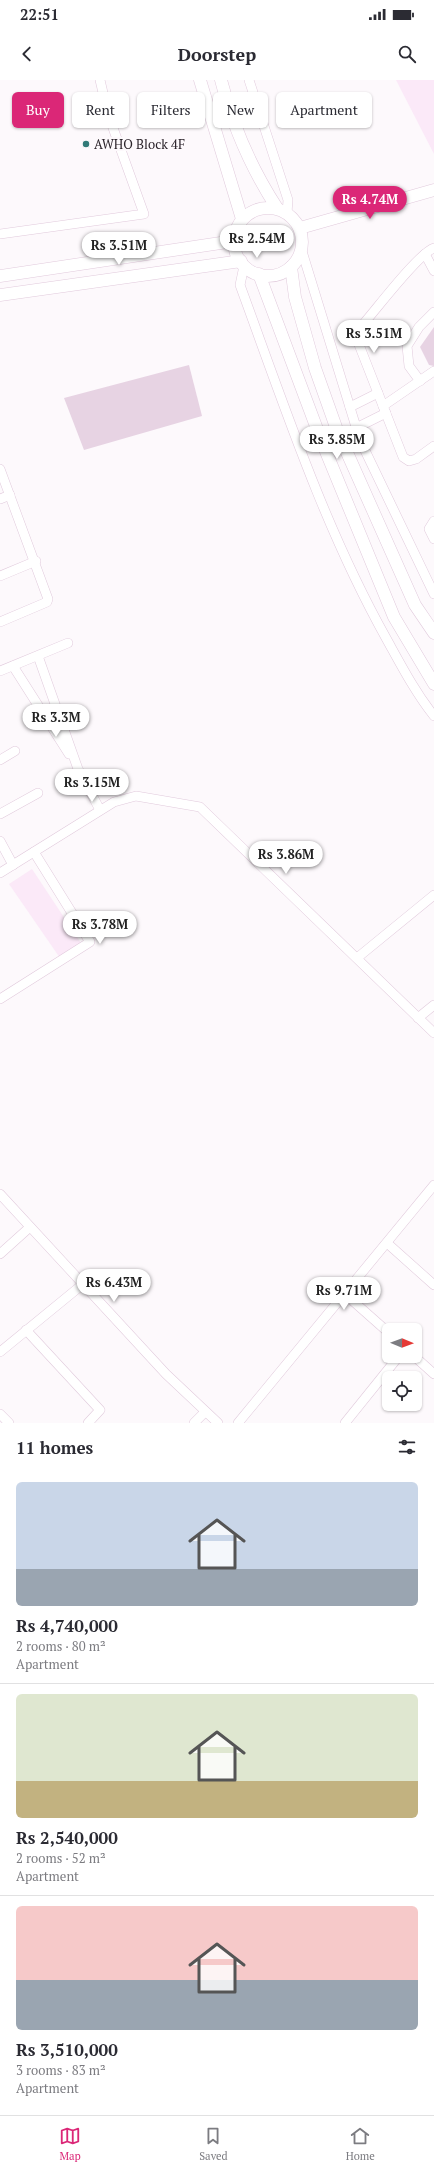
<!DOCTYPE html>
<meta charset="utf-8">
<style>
body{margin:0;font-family:"PT Serif",serif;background:#f2f2f3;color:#2b2b33;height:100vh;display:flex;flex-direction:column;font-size:15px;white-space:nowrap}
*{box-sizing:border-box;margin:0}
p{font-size:13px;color:#7c7c81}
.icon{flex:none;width:22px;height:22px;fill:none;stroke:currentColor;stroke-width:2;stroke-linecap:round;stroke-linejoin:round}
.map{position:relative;height:1343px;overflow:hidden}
.sheet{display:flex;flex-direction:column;background:#fff;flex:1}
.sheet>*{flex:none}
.banner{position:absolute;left:12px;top:12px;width:410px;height:36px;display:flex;gap:8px}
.needle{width:26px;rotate:91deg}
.controls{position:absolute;left:382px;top:1243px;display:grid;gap:8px}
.controls a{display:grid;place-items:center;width:40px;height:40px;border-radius:6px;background:#fff;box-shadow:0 1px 3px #0004;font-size:20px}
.price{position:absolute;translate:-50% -34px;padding:0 9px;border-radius:14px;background:#fff;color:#222;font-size:13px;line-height:26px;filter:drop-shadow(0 1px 2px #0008)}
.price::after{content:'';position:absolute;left:50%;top:24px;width:12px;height:9px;margin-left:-6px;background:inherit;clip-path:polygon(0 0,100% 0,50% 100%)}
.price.selected{background:#db2777;color:#fff}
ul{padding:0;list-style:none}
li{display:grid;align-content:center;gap:8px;height:212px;padding:0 16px}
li+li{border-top:1px solid #e1e1e2}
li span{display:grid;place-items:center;height:124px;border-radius:6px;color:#555}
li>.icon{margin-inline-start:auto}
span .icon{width:72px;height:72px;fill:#fffc;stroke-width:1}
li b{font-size:17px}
h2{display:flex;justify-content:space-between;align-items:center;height:48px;padding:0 16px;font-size:17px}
.chip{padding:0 14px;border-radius:6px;background:#fff;box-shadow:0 1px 3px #0004;font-size:14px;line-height:36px}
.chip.selected{background:#db2777;color:#fff}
.status{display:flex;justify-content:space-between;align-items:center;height:28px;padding:0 20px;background:#fff;direction:ltr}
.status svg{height:11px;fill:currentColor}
header{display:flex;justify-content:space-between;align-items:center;height:52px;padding:0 16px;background:#fff;font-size:18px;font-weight:800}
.tab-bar{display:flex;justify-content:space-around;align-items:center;height:56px;border-top:1px solid #e1e1e2;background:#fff;font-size:11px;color:#7c7c81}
.tab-bar a{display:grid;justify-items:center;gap:2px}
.tab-bar .selected{color:#db2777}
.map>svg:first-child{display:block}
.built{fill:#fbe9f8}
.green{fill:#e7d3e3}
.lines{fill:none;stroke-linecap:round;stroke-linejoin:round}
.street-casing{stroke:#e1cadc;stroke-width:10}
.secondary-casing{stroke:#e1cadc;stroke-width:13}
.street{stroke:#fff;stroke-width:9}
.secondary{stroke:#fff;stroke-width:12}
.poi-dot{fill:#317a78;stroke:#fdf9fc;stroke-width:1.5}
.labels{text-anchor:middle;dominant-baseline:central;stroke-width:4;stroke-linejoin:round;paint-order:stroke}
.poi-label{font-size:13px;fill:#2b232a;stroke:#fdf9fc;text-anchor:start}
</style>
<div class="status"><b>22:51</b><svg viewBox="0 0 49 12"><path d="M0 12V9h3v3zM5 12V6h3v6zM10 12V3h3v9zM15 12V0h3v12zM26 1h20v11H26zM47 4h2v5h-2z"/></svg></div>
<header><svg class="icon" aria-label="back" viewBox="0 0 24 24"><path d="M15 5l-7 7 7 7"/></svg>Doorstep<svg class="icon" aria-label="search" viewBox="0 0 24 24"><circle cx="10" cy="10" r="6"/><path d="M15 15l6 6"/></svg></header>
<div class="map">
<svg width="434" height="1343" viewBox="0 0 434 1343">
<rect width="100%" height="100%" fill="#fdf9fc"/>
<g class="built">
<path d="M396,0H434V74Z"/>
<path d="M32,789L81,863L60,878L9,804Z"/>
</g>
<g class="green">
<path d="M434,247V286L429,285L420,267Z"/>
<path d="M189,285L202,336L84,370L64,318Z"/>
</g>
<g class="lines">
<defs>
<g id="street">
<path d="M249,0L288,120L287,133"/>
<path d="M0,154L144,134L108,34L100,0"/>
<path d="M301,168L360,360L434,514"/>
<path d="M434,168C419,173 378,227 365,242L358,251V262L403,377L409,381L416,379L434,366"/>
<path d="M425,174L434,191"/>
<path d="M244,186L240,205C284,325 324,447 386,558C401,585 415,612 434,636"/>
<path d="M420,301L409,286L407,266L419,247L434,232"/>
<path d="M383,326L434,291"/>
<path d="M350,327L378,313"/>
<path d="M356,348L386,333"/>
<path d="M0,389L48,519L47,522L0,542"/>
<path d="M0,419L10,415"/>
<path d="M434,441L429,449L434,459"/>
<path d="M0,496L36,481"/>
<path d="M38,576L78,689L100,730"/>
<path d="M13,586L69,674"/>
<path d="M0,591L68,563"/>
<path d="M0,680L15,671"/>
<path d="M0,734L38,713"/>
<path d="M0,761L13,785"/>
<path d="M0,793L114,722L136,716L200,727L434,953"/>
<path d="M357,878L434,815"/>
<path d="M0,919L90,862L34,772"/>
<path d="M418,938L434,925"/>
<path d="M0,1114L166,1294L218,1343"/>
<path d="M387,1163L434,1205"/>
<path d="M0,1174L30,1147"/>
<path d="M345,1214L389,1253"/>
<path d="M26,1250L100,1330L88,1343"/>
<path d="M0,1272L83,1204"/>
<path d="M414,1276L434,1294"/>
<path d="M0,1334L9,1343"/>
<path d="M194,1343L205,1332"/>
<path d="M238,1343L434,1105"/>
<path d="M345,1343L399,1276"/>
</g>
<g id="secondary">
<path d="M200,0L242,139"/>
<path d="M221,0C233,47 251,88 277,128"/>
<circle cx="268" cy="162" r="34"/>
<path d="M300,148L434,110"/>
<path d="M291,187L295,217L315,288L337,350L415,525L434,553"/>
<path d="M259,194L320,357L394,537L434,604"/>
<path d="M0,196L234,161"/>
<path d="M0,215L241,181"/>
</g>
</defs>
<use href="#street" class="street-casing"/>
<use href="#secondary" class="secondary-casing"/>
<use href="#street" class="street"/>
<use href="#secondary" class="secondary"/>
</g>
<circle class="poi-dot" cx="86" cy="64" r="4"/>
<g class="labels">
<g class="poi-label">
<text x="94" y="64">AWHO Block 4F</text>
</g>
</g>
</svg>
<div class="controls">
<a><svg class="needle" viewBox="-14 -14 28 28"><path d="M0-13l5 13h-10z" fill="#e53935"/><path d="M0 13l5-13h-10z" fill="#7c7c81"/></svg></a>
<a><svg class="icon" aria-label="locate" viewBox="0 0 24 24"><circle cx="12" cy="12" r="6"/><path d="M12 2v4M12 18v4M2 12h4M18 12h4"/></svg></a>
</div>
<b class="price selected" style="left:370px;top:140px">Rs 4.74M</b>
<b class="price" style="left:257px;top:179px">Rs 2.54M</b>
<b class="price" style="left:119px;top:186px">Rs 3.51M</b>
<b class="price" style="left:374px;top:274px">Rs 3.51M</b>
<b class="price" style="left:337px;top:380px">Rs 3.85M</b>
<b class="price" style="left:56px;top:658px">Rs 3.3M</b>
<b class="price" style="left:92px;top:723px">Rs 3.15M</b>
<b class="price" style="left:286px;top:795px">Rs 3.86M</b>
<b class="price" style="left:100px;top:865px">Rs 3.78M</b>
<b class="price" style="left:114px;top:1223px">Rs 6.43M</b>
<b class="price" style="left:344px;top:1231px">Rs 9.71M</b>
<div class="banner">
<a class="chip selected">Buy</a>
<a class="chip">Rent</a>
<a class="chip">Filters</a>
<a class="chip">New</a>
<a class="chip">Apartment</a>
</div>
</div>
<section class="sheet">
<h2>11 homes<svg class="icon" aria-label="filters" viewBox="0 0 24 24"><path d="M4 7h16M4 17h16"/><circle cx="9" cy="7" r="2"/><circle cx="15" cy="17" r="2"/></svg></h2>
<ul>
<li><span style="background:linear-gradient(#c9d6e8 70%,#9aa5b1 0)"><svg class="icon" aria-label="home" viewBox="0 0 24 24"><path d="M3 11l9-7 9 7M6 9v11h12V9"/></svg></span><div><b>Rs 4,740,000</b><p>2 rooms · 80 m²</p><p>Apartment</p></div></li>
<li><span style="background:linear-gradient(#dfe7d0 70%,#c2b280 0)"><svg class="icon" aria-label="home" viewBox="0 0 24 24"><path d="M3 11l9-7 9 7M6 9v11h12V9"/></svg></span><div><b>Rs 2,540,000</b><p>2 rooms · 52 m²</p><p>Apartment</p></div></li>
<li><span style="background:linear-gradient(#f6c9c9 60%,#9aa5b1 0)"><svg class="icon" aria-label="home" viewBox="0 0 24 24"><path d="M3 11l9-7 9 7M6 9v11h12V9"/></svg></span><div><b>Rs 3,510,000</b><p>3 rooms · 83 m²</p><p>Apartment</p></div></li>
</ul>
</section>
<nav class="tab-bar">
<a class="selected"><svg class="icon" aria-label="map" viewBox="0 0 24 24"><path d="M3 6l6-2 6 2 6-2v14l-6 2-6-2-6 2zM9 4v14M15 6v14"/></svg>Map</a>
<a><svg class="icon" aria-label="saved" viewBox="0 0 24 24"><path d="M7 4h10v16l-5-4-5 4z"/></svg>Saved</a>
<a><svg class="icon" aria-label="home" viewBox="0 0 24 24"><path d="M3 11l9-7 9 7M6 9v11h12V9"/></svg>Home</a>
</nav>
